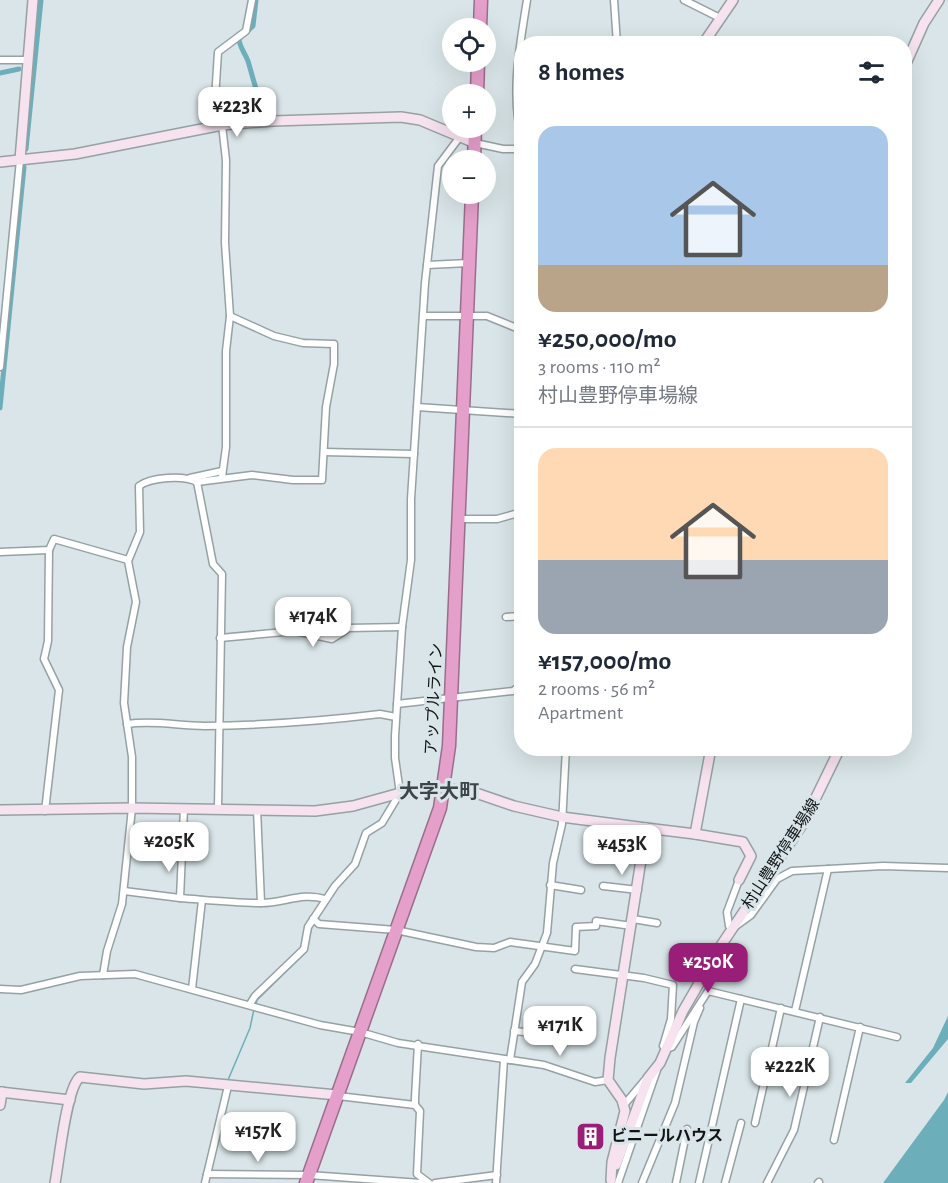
<!DOCTYPE html>
<meta charset="utf-8">
<style>
body{margin:0;font-family:"Alegreya Sans","Noto Sans JP",sans-serif;background:#f6f6f7;color:#1f2937;height:100vh;display:flex;flex-direction:column;font-size:22px;white-space:nowrap}
*{box-sizing:border-box;margin:0}
p{font-size:20px;color:#747a83}
.icon{flex:none;width:33px;height:33px;fill:none;stroke:currentColor;stroke-width:2;stroke-linecap:round;stroke-linejoin:round}
.map{position:relative;flex:1;overflow:hidden}
.drawer{position:absolute;left:514px;top:36px;width:398px;height:720px;display:flex;flex-direction:column;background:#fff;border-radius:24px;box-shadow:0 6px 24px #0002}
.drawer>*{flex:none}
.fabs{position:absolute;left:442px;top:18px;display:grid;gap:12px}
.fabs a{display:grid;place-items:center;width:54px;height:54px;border-radius:50%;background:#fff;box-shadow:0 6px 24px #0002;font-size:30px}
.price{position:absolute;translate:-50% -51px;padding:0 14px;border-radius:12px;background:#fff;color:#222;font-size:20px;line-height:39px;filter:drop-shadow(0 2px 3px #0008)}
.price::after{content:'';position:absolute;left:50%;top:36px;width:18px;height:14px;margin-left:-9px;background:inherit;clip-path:polygon(0 0,100% 0,50% 100%)}
.price.on{background:#981e78;color:#fff}
ul{padding:0;list-style:none}
li{display:grid;align-content:center;gap:12px;height:318px;padding:0 24px}
li+li{border-top:2px solid #e0e1e3}
li span{display:grid;place-items:center;height:186px;border-radius:18px;color:#555}
li>.icon{margin-inline-start:auto}
span .icon{width:108px;height:108px;fill:#fffc;stroke-width:1}
li b{font-size:26px}
h2{display:flex;justify-content:space-between;align-items:center;height:72px;padding:0 24px;font-size:26px}
.map>svg:first-child{display:block}
.water{fill:#6daebb}
.lines{fill:none;stroke-linecap:round;stroke-linejoin:round}
.stream{stroke:#6daebb;stroke-width:1.5}
.canal{stroke:#6daebb;stroke-width:5}
.street-casing{stroke:#96a1a4;stroke-width:9}
.secondary-casing{stroke:#96a1a4;stroke-width:12}
.highway-casing{stroke:#9a6e8b;stroke-width:15}
.street{stroke:#fff;stroke-width:6}
.secondary{stroke:#f7e2ef;stroke-width:9}
.highway{stroke:#e59fcb;stroke-width:12}
.labels{text-anchor:middle;dominant-baseline:central;stroke-width:6;stroke-linejoin:round;paint-order:stroke}
.street-label{font-size:16px;fill:#101415;stroke:#d9e5e8}
.poi-label{font-size:16px;font-weight:bold;fill:#101415;stroke:#d9e5e8;text-anchor:start}
.quarter-label{font-size:20px;font-weight:bold;fill:#3c4648;stroke:#d9e5e8}
</style>
<div class="map">
<svg width="948" height="1183" viewBox="0 0 948 1183">
<rect width="100%" height="100%" fill="#d9e5e8"/>
<g class="water">
<path d="M948,1016V1039L911,1083H905L933,1048Z"/>
<path d="M948,1092V1183H883L944,1100Z"/>
</g>
<g class="lines">
<g class="stream">
<path d="M256,1004L257,1000L306,952L312,926"/>
<path d="M228,1080L250,1028L254,1009"/>
<path d="M205,1170L220,1105"/>
</g>
<g class="canal">
<path d="M256,0L253,26L239,39C239,46 245,53 248,61C253,78 257,95 264,112"/>
<path d="M0,73L19,69"/>
<path d="M26,149L41,0"/>
<path d="M0,408L24,167"/>
</g>
<defs>
<g id="street">
<path d="M614,0L617,44"/>
<path d="M684,0L720,18"/>
<path d="M0,60H27"/>
<path d="M522,139C510,94 520,45 527,0"/>
<path d="M475,143L503,149H522"/>
<path d="M522,200L520,209L522,258"/>
<path d="M427,265L469,263"/>
<path d="M425,316H487L519,329L522,320"/>
<path d="M0,367L20,160"/>
<path d="M417,407L522,414"/>
<path d="M324,452L414,454"/>
<path d="M222,477L226,447V351L230,316L225,243L226,160L222,125L215,99L218,52L246,31L252,0"/>
<path d="M190,478L222,471"/>
<path d="M197,482L213,564L222,574L218,808"/>
<path d="M459,519H497L522,512"/>
<path d="M0,552L49,550L54,539L128,560"/>
<path d="M506,617L522,616"/>
<path d="M220,638L295,631L332,639L349,628L402,627"/>
<path d="M397,704L513,691L522,684"/>
<path d="M127,724C155,720 178,726 205,726C263,725 323,721 380,714L396,717"/>
<path d="M184,808L180,898C207,900 234,903 261,903C284,903 302,892 325,899"/>
<path d="M257,809L261,903"/>
<path d="M45,811L59,690L44,659L48,641L49,550"/>
<path d="M739,880L727,912L729,926L733,928L751,915L777,879L792,871L883,866L948,868"/>
<path d="M550,885L581,890"/>
<path d="M603,886L638,890"/>
<path d="M124,891L180,898"/>
<path d="M313,919L319,924L396,930L476,947L494,948L510,942L575,951L576,927L596,926V921L632,926"/>
<path d="M633,919L657,923"/>
<path d="M575,969L644,978L673,985L671,1019L663,1046L666,1049L672,1047L708,991L897,1037"/>
<path d="M103,975L107,951L122,904L132,808V757L124,703L127,647L136,602L128,561L140,532L139,486C151,477 184,475 197,482L252,475L293,480H322L326,407L334,364V344L303,343L274,336L230,316"/>
<path d="M0,989L21,990L80,976L135,974L320,1025L360,1032L398,1043L544,1065L595,1082L608,1080"/>
<path d="M192,989L202,900"/>
<path d="M250,1004L255,996L304,949L308,927L335,886L355,864L366,833L382,823L400,793L395,758V736L402,627L411,560V499L425,283L438,166L459,138"/>
<path d="M795,1011L828,869"/>
<path d="M514,1031L534,1033L558,1026L571,1027"/>
<path d="M418,1044L415,1098V1105L420,1111L417,1174L429,1183"/>
<path d="M510,1060L522,982L535,964L547,933L553,863L562,824L566,748"/>
<path d="M338,1096L415,1105"/>
<path d="M624,1105L645,1080"/>
<path d="M755,1123L781,1008"/>
<path d="M834,1140L860,1027"/>
<path d="M207,1174L309,1175L421,1183"/>
<path d="M205,1183L228,1086"/>
<path d="M435,1183L497,1175"/>
<path d="M496,1183L504,1059"/>
<path d="M618,1183L657,1070"/>
<path d="M642,1183L675,1103L694,1022L700,1008"/>
<path d="M676,1183L687,1129"/>
<path d="M699,1183L741,999"/>
<path d="M725,1183L741,1123"/>
<path d="M767,1183L794,1130L820,1017"/>
<path d="M818,1183L819,1182"/>
</g>
<g id="secondary">
<path d="M703,44L733,0"/>
<path d="M904,68L924,23L939,0"/>
<path d="M20,160L33,0"/>
<path d="M0,162L75,154L222,125L273,121L401,117L420,120L475,143"/>
<path d="M0,810L132,808L315,811L353,806L400,793L444,788L476,793L514,806L562,817L646,828"/>
<path d="M695,834L743,842L751,856L739,880"/>
<path d="M0,1092L70,1100"/>
<path d="M0,1105L2,1092"/>
<path d="M616,1165L648,1078L660,1063L683,1011L720,947L804,822L840,748"/>
<path d="M611,1180L612,1162L625,1111L622,1100L608,1080L610,1058L646,828L695,834L711,748"/>
<path d="M55,1183C59,1163 66,1088 80,1077L144,1084L186,1081L337,1095"/>
</g>
<g id="highway">
<path d="M480,28L481,0"/>
<path d="M477,94L478,62"/>
<path d="M474,160L475,128"/>
<path d="M306,1183L430,836L440,808L449,746L472,194"/>
</g>
</defs>
<use href="#street" class="street-casing"/>
<use href="#secondary" class="secondary-casing"/>
<use href="#highway" class="highway-casing"/>
<use href="#street" class="street"/>
<use href="#secondary" class="secondary"/>
<use href="#highway" class="highway"/>
</g>
<defs>
<symbol id="building-square" viewBox="-11 -11 22 22"><rect x="-9" y="-9" width="18" height="18" rx="4" fill="#981e78" stroke="#d9e5e8"/><path d="M-4-6H4V6H1V3H-1V6H-4ZM-2.5-4.3h1.7v1.8h-1.7ZM.8-4.3h1.7v1.8H.8ZM-2.5-1h1.7V.8h-1.7ZM.8-1h1.7V.8H.8Z" fill="#fff"/></symbol>
</defs>
<g fill-rule="evenodd">
<use href="#building-square" x="574" y="1120" width="33" height="33"/>
</g>
<g class="labels">
<g class="street-label">
<text transform="translate(434 699) rotate(-87)">アップルライン</text>
<text transform="translate(781 854) rotate(-57)">村山豊野停車場線</text>
</g>
<g class="poi-label">
<text x="611" y="1136">ビニールハウス</text>
</g>
<g class="quarter-label">
<text x="439" y="792">大字大町</text>
</g>
</g>
</svg>
<div class="fabs">
<a><svg class="icon" aria-label="locate" viewBox="0 0 24 24"><circle cx="12" cy="12" r="6"/><path d="M12 2v4M12 18v4M2 12h4M18 12h4"/></svg></a>
<a>+</a>
<a>−</a>
</div>
<b class="price" style="left:237px;top:138px">¥223K</b>
<b class="price" style="left:313px;top:648px">¥174K</b>
<b class="price" style="left:169px;top:873px">¥205K</b>
<b class="price" style="left:622px;top:876px">¥453K</b>
<b class="price on" style="left:708px;top:994px">¥250K</b>
<b class="price" style="left:560px;top:1057px">¥171K</b>
<b class="price" style="left:790px;top:1098px">¥222K</b>
<b class="price" style="left:258px;top:1163px">¥157K</b>
<section class="drawer">
<h2>8 homes<svg class="icon" aria-label="filters" viewBox="0 0 24 24"><path d="M4 7h16M4 17h16"/><circle cx="9" cy="7" r="2"/><circle cx="15" cy="17" r="2"/></svg></h2>
<ul>
<li><span style="background:linear-gradient(#a9c7e8 75%,#b9a48a 0)"><svg class="icon" aria-label="home" viewBox="0 0 24 24"><path d="M3 11l9-7 9 7M6 9v11h12V9"/></svg></span><div><b>¥250,000/mo</b><p>3 rooms · 110 m²</p><p>村山豊野停車場線</p></div></li>
<li><span style="background:linear-gradient(#ffd9b3 60%,#9aa5b1 0)"><svg class="icon" aria-label="home" viewBox="0 0 24 24"><path d="M3 11l9-7 9 7M6 9v11h12V9"/></svg></span><div><b>¥157,000/mo</b><p>2 rooms · 56 m²</p><p>Apartment</p></div></li>
</ul>
</section>
</div>
